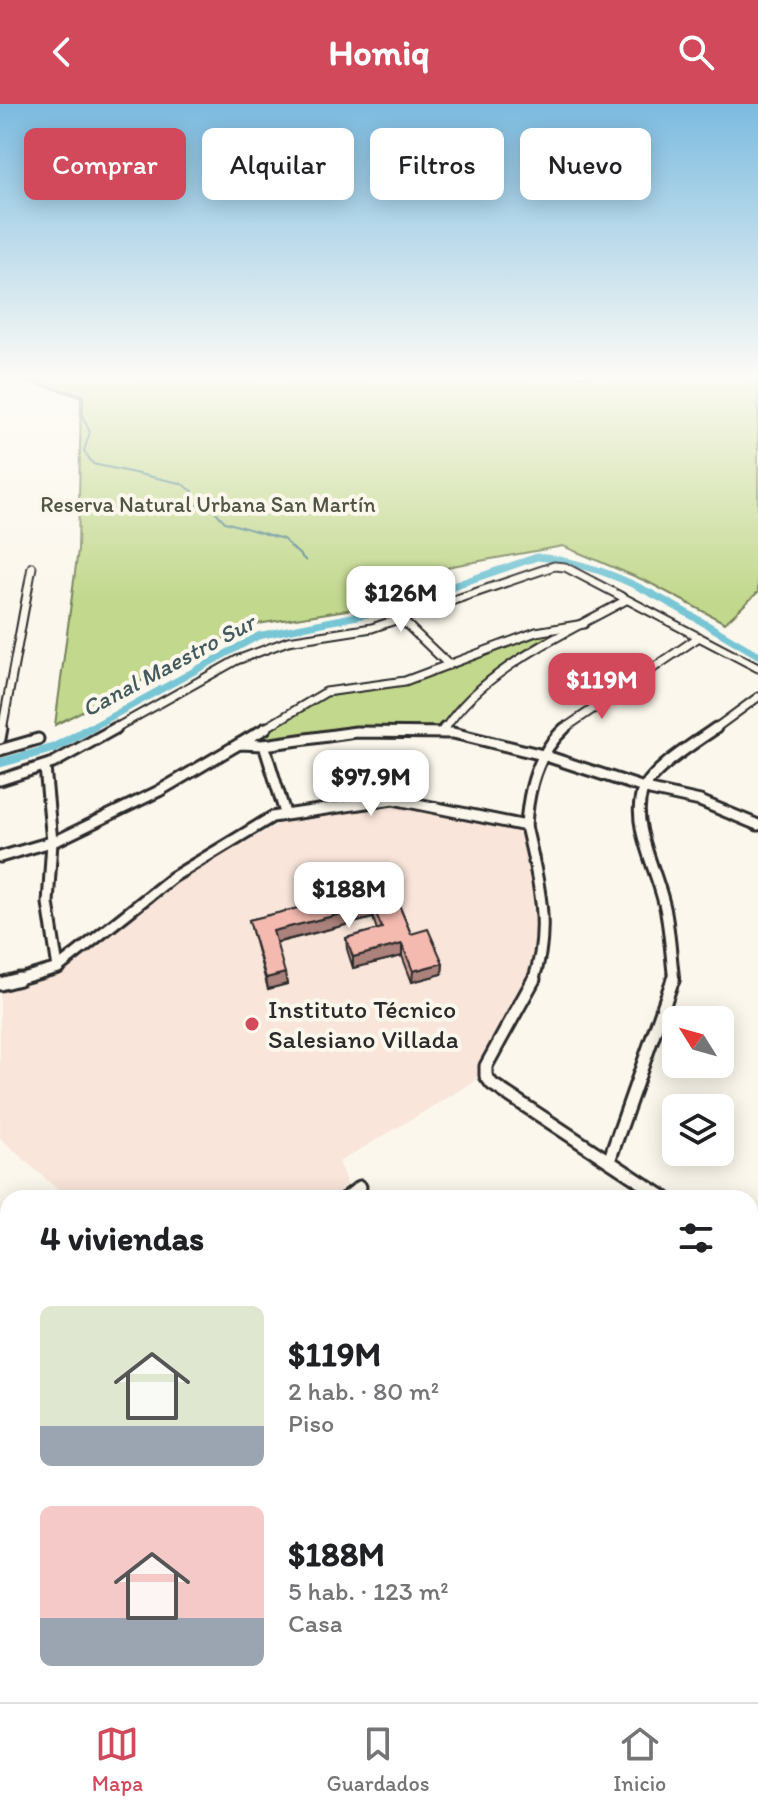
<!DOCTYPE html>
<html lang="es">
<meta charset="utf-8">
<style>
body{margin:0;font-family:Itim,sans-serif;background:#f2f2f2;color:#202124;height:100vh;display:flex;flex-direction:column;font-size:30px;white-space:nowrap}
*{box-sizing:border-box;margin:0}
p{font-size:26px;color:#757577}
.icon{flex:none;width:44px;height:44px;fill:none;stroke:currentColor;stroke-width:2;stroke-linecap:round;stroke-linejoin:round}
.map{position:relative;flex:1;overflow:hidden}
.panel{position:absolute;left:0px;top:1086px;width:758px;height:512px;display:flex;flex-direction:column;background:#fff;border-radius:24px 24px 0 0;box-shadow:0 4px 20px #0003}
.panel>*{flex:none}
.guide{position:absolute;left:24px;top:24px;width:710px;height:72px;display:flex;gap:16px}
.needle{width:52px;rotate:307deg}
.fabs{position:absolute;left:662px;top:902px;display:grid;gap:16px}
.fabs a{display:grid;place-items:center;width:72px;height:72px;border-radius:12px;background:#fff;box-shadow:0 4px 20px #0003;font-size:40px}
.price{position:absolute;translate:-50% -68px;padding:0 18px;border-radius:16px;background:#fff;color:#222;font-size:26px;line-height:52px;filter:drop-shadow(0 2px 4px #0008)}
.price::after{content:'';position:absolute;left:50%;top:48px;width:24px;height:18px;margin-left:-12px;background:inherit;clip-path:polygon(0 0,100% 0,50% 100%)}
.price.selected{background:#d1495b;color:#fff}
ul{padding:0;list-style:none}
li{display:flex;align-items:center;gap:24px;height:200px;padding:0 40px}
li span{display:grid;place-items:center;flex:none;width:224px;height:160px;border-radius:12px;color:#555}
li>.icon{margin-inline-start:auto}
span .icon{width:96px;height:96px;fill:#fffc;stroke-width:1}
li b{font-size:34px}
h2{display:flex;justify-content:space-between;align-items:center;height:96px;padding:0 40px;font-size:34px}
.tag{padding:0 28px;border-radius:12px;background:#fff;box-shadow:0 4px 20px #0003;font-size:28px;line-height:72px}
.tag.selected{background:#d1495b;color:#fff}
header{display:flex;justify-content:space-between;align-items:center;height:104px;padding:0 40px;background:#d1495b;color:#fff;font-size:36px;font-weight:700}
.menu{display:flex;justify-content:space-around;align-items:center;height:112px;border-top:2px solid #e0e0e0;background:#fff;font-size:22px;color:#757577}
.menu a{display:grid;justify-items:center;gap:4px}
.menu .selected{color:#d1495b}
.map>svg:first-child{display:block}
.built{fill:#f9e5da}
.green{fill:#c2d88d;stroke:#76825c;stroke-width:2}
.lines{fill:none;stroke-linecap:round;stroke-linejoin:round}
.stream{stroke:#598891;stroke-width:2}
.canal-far1{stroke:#78c6d5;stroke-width:7}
.canal{stroke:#78c6d5;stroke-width:9}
.minor-far3-casing{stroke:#2b2b2b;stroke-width:11}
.minor-far2-casing{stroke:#2b2b2b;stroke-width:15}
.minor-far1-casing{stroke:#2b2b2b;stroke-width:17}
.minor-casing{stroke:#2b2b2b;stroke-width:20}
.minor-far3{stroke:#fbf7ec;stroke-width:7}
.minor-far2{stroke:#fbf7ec;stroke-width:9}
.minor-far1{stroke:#fbf7ec;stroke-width:11}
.minor{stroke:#fbf7ec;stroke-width:14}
.wall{fill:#d2a097;stroke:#2b2b2b;stroke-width:2}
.shaded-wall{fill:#ab827b;stroke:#2b2b2b;stroke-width:2}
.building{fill:#f4bab0;stroke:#2b2b2b;stroke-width:2}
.poi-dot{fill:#d1495b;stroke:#fbf7ec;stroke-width:3}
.labels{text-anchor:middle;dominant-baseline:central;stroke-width:8;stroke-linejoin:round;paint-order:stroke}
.far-park-label{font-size:22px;fill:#515644;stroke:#fbf7ec}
.far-water-label{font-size:24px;font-style:italic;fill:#425a5e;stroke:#fbf7ec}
.poi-label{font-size:26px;fill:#2b2b2b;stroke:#fbf7ec;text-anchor:start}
</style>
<header><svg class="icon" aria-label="back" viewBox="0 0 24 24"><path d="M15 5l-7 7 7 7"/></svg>Homiq<svg class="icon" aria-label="search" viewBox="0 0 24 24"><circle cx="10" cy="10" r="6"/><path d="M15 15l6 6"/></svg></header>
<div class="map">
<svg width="758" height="1598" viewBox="0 0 758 1598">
<rect width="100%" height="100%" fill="#fbf7ec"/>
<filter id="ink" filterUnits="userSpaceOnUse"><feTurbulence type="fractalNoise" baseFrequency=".0125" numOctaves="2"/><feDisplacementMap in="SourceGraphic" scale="16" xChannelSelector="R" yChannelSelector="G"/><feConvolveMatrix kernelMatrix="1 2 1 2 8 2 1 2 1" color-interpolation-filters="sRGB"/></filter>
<g filter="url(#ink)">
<path class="built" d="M407,702L520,726L538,818L527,876L474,978L339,1058L347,1081L330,1094H67L0,1034V884L60,868L182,775L290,713Z"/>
<g class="green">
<path d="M0,272H758V488L725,519L648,478L563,442L452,462L353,505L251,521L55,621L78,446L81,293L35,279Z"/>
<path d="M566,524L472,590L440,623L353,627L249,637L324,593L409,579L537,531Z"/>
</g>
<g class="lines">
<path class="stream" d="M4,272L83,291V314L90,328L84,347L93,360L180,379L193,387L192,399L214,406L225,418L283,435L306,457"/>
<path class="canal-far1" d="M87,626L258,532L377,508L537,453C619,460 688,511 758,551"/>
<path class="canal" d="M0,659L54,644L90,624"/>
<defs>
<g id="minor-far3">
<path d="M400,514L449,561"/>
<path d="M2,626L32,463"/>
<path d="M112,626L237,556L288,537L372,524L554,462L565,463L758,564"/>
<path d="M262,626L326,588L405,577L536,528L584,520"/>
<path d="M444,626C484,564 563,531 626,496"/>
<path d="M562,626L699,533"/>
<path d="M713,626L758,593"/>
</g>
<g id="minor-far2">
<path d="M443,627L445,624"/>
<path d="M0,635L2,624"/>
<path d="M239,640L266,624"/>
<path d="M264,641L356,628L453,629L543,651L650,686L700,697L758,721"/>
<path d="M0,646L38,635"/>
<path d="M45,663L52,738L48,799L58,864"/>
<path d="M0,676L53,659L116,624"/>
<path d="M526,722C528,686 537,649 565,624"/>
<path d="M0,753L58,736L159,687L239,640L264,641L285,709"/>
<path d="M12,877L58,864L173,773L272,713L393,695L526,722C538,775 552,824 533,877"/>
<path d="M674,877C671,854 670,831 666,809C661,774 630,723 642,689C650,666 696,638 716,624"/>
</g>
<g id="minor-far1">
<path d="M534,875L486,962V972L492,980L665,1094"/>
<path d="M0,880L19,875"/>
<path d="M609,1057L673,875"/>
<path d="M346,1094L360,1083"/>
<path d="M0,1146L8,1154"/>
<path d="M750,1150L758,1155"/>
</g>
<g id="minor">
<path d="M0,1266L8,1257"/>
<path d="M553,1590L556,1598"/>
<path d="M668,1590L671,1598"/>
<path d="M710,1590L711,1598"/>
</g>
</defs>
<use href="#minor-far3" class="minor-far3-casing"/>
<use href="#minor-far2" class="minor-far2-casing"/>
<use href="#minor-far1" class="minor-far1-casing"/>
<use href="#minor" class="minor-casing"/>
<use href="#minor-far3" class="minor-far3"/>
<use href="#minor-far2" class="minor-far2"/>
<use href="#minor-far1" class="minor-far1"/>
<use href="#minor" class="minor"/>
</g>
<path class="wall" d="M391,782L411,830L443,859L442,870L412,878L402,852L353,864L347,845L346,834L377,826L373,814L276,839L287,880L268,885L249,816L308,802L307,795L328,798Z"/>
<g class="shaded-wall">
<path d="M373,802V814L274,839L273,827Z"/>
<path d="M402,840V852L353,864V853Z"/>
<path d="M443,859L442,870L412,878L413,867Z"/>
<path d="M285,869L287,880L268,885L266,874Z"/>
</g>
<path class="building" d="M391,782L411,830L428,825L443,859L413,867L402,840L353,853L346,834L382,824L373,802L273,827L285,869L266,874L249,816L310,801L307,795L325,790L328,798Z"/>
</g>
<linearGradient id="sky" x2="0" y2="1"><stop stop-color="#7bbbe0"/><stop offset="0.55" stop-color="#fdfbf6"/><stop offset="1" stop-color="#fdfbf6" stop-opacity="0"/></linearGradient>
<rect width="758" height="495" fill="url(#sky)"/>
<circle class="poi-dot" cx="252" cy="920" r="8"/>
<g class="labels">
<g class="far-park-label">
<text x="208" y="400">Reserva Natural Urbana San Martín</text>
</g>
<g class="far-water-label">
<text transform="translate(168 561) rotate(-28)">Canal Maestro Sur</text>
</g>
<g class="poi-label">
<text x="268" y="905">Instituto Técnico<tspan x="268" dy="30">Salesiano Villada</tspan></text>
</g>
</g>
</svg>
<div class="fabs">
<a><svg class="needle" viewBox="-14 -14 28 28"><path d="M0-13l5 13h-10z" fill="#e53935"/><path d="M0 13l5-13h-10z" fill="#757577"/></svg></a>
<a><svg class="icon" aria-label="layers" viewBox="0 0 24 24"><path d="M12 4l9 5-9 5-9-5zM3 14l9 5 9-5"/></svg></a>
</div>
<b class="price" style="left:401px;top:530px">$126M</b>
<b class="price selected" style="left:602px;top:617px">$119M</b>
<b class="price" style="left:371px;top:714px">$97.9M</b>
<b class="price" style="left:349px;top:826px">$188M</b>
<div class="guide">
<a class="tag selected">Comprar</a>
<a class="tag">Alquilar</a>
<a class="tag">Filtros</a>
<a class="tag">Nuevo</a>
</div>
<section class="panel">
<h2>4 viviendas<svg class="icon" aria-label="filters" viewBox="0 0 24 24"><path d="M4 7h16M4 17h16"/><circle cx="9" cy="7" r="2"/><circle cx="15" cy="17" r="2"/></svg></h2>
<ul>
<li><span style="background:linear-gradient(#dfe7d0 75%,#9aa5b1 0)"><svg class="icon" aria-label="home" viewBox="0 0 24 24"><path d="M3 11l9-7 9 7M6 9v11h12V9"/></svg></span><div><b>$119M</b><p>2 hab. · 80 m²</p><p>Piso</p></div></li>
<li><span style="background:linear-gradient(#f6c9c9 70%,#9aa5b1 0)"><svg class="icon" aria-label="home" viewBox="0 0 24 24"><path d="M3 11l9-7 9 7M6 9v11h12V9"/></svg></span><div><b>$188M</b><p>5 hab. · 123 m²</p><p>Casa</p></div></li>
</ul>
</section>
</div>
<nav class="menu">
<a class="selected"><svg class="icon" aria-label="map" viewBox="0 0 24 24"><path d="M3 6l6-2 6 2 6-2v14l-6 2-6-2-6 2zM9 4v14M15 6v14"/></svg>Mapa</a>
<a><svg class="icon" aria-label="saved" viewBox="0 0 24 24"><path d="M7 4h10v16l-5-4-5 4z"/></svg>Guardados</a>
<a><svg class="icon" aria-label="home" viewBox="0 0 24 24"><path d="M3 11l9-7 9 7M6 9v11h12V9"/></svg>Inicio</a>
</nav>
